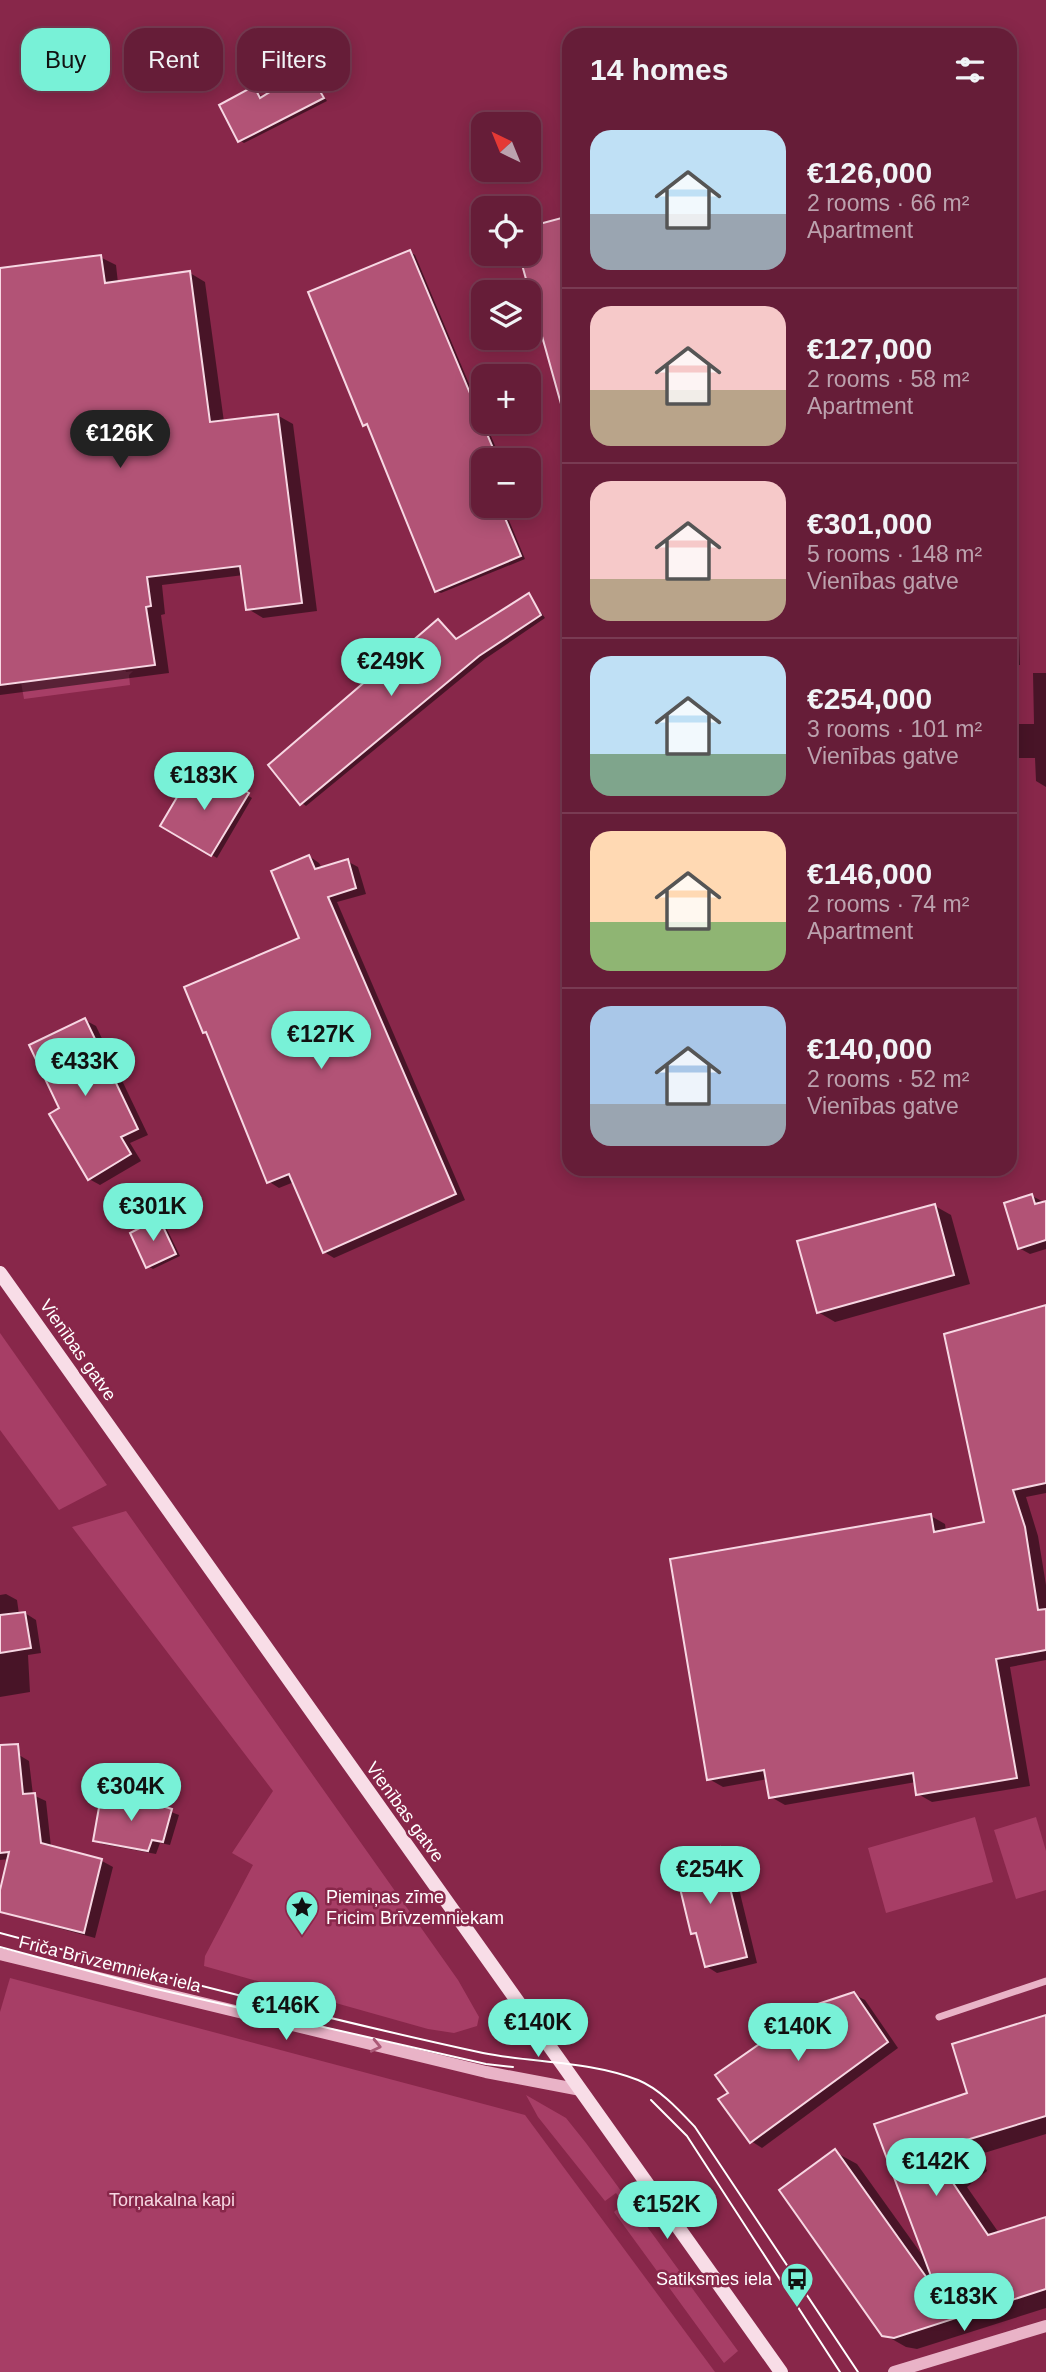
<!DOCTYPE html>
<meta charset="utf-8">
<style>
body{margin:0;font-family:Helvetica,sans-serif;background:#6c2640;color:#f1f3f6;height:100vh;display:flex;flex-direction:column;font-size:26px;white-space:nowrap}
*{box-sizing:border-box;margin:0}
p{font-size:23px;color:#bca2ae}
.icon{flex:none;width:38px;height:38px;fill:none;stroke:currentColor;stroke-width:2;stroke-linecap:round;stroke-linejoin:round}
.map{position:relative;flex:1;overflow:hidden}
.panel{position:absolute;left:562px;top:28px;width:455px;height:1148px;display:flex;flex-direction:column;background:#661d38;border-radius:21px;box-shadow:0 4px 18px #0003,0 0 0 2px #793b53}
.panel>*{flex:none}
.banner{position:absolute;left:21px;top:28px;width:436px;height:63px;display:flex;gap:14px}
.needle{width:46px;rotate:317deg}
.buttons{position:absolute;left:471px;top:112px;display:grid;gap:14px}
.buttons a{display:grid;place-items:center;width:70px;height:70px;border-radius:14px;background:#661d38;box-shadow:0 4px 18px #0003,0 0 0 2px #793b53;font-size:35px}
.price{position:absolute;translate:-50% -60px;padding:0 16px;border-radius:24px;background:#78f1d7;color:#111;font-size:23px;line-height:46px;filter:drop-shadow(0 2px 4px #0008)}
.price::after{content:'';position:absolute;left:50%;top:42px;width:21px;height:16px;margin-left:-10px;background:inherit;clip-path:polygon(0 0,100% 0,50% 100%)}
.price.on{background:#222;color:#fff}
ul{padding:0;list-style:none}
li{display:flex;align-items:center;gap:21px;height:175px;padding:0 28px}
li+li{border-top:2px solid #793b53}
li span{display:grid;place-items:center;flex:none;width:196px;height:140px;border-radius:21px;color:#555}
li>.icon{margin-inline-start:auto}
span .icon{width:84px;height:84px;fill:#fffc;stroke-width:1}
li b{font-size:30px}
h2{display:flex;justify-content:space-between;align-items:center;height:84px;padding:0 28px;font-size:30px}
.pill{padding:0 24px;border-radius:21px;background:#661d38;box-shadow:0 4px 18px #0003,0 0 0 2px #793b53;font-size:24px;line-height:63px}
.pill.on{background:#78f1d7;color:#111}
.map>svg:first-child{display:block}
.green{fill:#a73e66}
.shadow{fill:#0007}
.building{fill:#b25376;stroke:#f7d7e3;stroke-width:2}
.lines{fill:none;stroke-linecap:round;stroke-linejoin:round}
.minor{stroke:#e9b3c7;stroke-width:7}
.tertiary{stroke:#e9b3c7;stroke-width:12}
.secondary{stroke:#f8dde7;stroke-width:14}
.tram{stroke:#fff;stroke-width:2}
.oneway{stroke:#aa5876}
.labels{text-anchor:middle;dominant-baseline:central;stroke-width:5;stroke-linejoin:round;paint-order:stroke}
.street-label{font-size:18px;fill:#fff;stroke:#88274a}
.poi-label{font-size:18px;fill:#fff;stroke:#88274a;text-anchor:start}
.park-label{font-size:18px;fill:#f7d7e3;stroke:#88274a}
</style>
<div class="map">
<svg width="1046" height="2372" viewBox="0 0 1046 2372">
<rect width="100%" height="100%" fill="#88274a"/>
<g class="green">
<path d="M125,669L126,672L133,671L129,675L130,685L24,699L21,682Z"/>
<path d="M0,1333L107,1485L59,1510L0,1430Z"/>
<path d="M126,1511L458,1980L479,2017L477,2026L454,2033L428,2029L204,1966L205,1956L253,1865L232,1853L273,1791L72,1527Z"/>
<path d="M975,1817L993,1882L886,1913L868,1848Z"/>
<path d="M1036,1817L1046,1851V1890L1016,1899L994,1830Z"/>
<path d="M10,1978L525,2115L715,2372H0V2012Z"/>
<path d="M526,2095L566,2118L586,2143L738,2351L724,2363L614,2212L624,2203L616,2193L605,2201L538,2117Z"/>
</g>
<g class="shadow">
<path d="M307,71L327,101L244,143L239,140L254,88L263,98Z"/>
<path d="M569,217V431L521,254H528Z"/>
<path d="M410,252L415,255L501,460H483V506H503L525,559L441,593L436,591L371,428L365,425Z"/>
<path d="M100,257L116,265L118,283L190,273L205,282L224,422L277,415L293,424L317,611L263,618L248,609L244,575L162,585L165,614L161,615L169,673L0,695V269Z"/>
<path d="M1010,594L1018,597L1020,665H1010Z"/>
<path d="M529,595L545,618L485,659L306,806L302,803L438,621L458,640Z"/>
<path d="M1033,673H1046V787L1036,781L1035,758H1010V724H1034Z"/>
<path d="M224,781L252,798L217,858L162,826L220,788Z"/>
<path d="M309,856L319,863L322,868L347,861L358,867L366,894L337,902L465,1200L334,1258L324,1252L294,1182L279,1188L268,1181L210,1035L205,1032L302,939Z"/>
<path d="M85,1020L96,1026L148,1135L130,1143L141,1161L100,1185L89,1179Z"/>
<path d="M1032,1196L1046,1203V1249L1030,1254L1019,1248Z"/>
<path d="M935,1206L951,1215L970,1284L835,1322L818,1312Z"/>
<path d="M159,1220L164,1223L180,1256L153,1269L148,1266Z"/>
<path d="M1046,1307V1493L1026,1497L1038,1536L1046,1585V1660L1010,1667L1030,1786L932,1802L918,1794L916,1782L785,1805L771,1797L768,1779L723,1787L709,1779L931,1516L945,1524L946,1531L986,1523Z"/>
<path d="M6,1594L17,1600L19,1614L25,1613L36,1620L41,1653L28,1655L30,1692L0,1697V1595Z"/>
<path d="M19,1755L29,1761L33,1795L46,1801L51,1847L102,1861L113,1867L95,1938L0,1912V1897L10,1859L0,1860V1757Z"/>
<path d="M145,1802L179,1815L170,1845L160,1843L156,1854L102,1844L95,1840Z"/>
<path d="M720,1849L731,1856L757,1963L717,1973L706,1966L699,1936L693,1933Z"/>
<path d="M853,1994L865,2000L898,2048L762,2148L751,2141Z"/>
<path d="M1046,2017V2134L981,2154L987,2171L967,2187L999,2233L1046,2219V2308L917,2349L906,2347L883,2334L835,2152L857,2164L925,2259L876,2125L969,2094Z"/>
</g>
<g class="building">
<path d="M307,69L324,98L238,142L219,105L254,86L260,98Z"/>
<path d="M569,216V403L561,404L519,254H528V227Z"/>
<path d="M410,250L498,460H481L483,506H500L521,556L435,592L367,424L363,426L308,292Z"/>
<path d="M101,255L105,283L190,271L210,422L278,414L302,603L246,610L240,566L147,577L151,606L146,607L155,665L0,685V268Z"/>
<path d="M529,593L541,615L479,656L300,805L268,765L438,619L456,639Z"/>
<path d="M193,770L220,786L224,779L249,793L211,856L160,826Z"/>
<path d="M309,855L315,869L348,859L356,888L328,897L456,1194L323,1253L289,1174L267,1183L206,1032L203,1033L184,987L299,938L271,871Z"/>
<path d="M85,1018L138,1129L121,1137L131,1154L88,1180L49,1114L59,1108L29,1045Z"/>
<path d="M1032,1194L1035,1204L1046,1201V1240L1018,1249L1004,1203Z"/>
<path d="M935,1204L954,1275L817,1313L797,1241Z"/>
<path d="M159,1218L176,1254L146,1268L130,1233Z"/>
<path d="M1046,1305V1483L1013,1490L1025,1527L1038,1610L1046,1609V1650L996,1659L1017,1778L916,1795L913,1773L769,1798L764,1770L707,1780L670,1559L931,1514L934,1532L984,1522L944,1334Z"/>
<path d="M25,1612L31,1648L0,1653V1615Z"/>
<path d="M18,1744L23,1794L35,1793L41,1843L102,1859L84,1933L0,1912V1890L9,1852L0,1853V1745Z"/>
<path d="M101,1796L135,1798L172,1809L163,1842L152,1840L148,1851L93,1841Z"/>
<path d="M720,1847L747,1957L705,1967L696,1933L691,1934L673,1859Z"/>
<path d="M854,1992L888,2042L750,2143L718,2099L728,2093L715,2075L815,2005Z"/>
<path d="M1046,2015V2116L960,2142L966,2158L947,2174L988,2235L1046,2217V2289L894,2338L882,2336L779,2190L835,2149L927,2278L931,2276L874,2124L967,2093L952,2044Z"/>
</g>
<g class="lines">
<path class="minor" d="M939,2017L1046,1981"/>
<g class="tertiary">
<path d="M0,1954L486,2072L581,2090"/>
<path d="M894,2372L1046,2326"/>
</g>
<path class="secondary" d="M0,1273L781,2372"/>
<g class="tram">
<path d="M0,1933C160,1976 321,2018 483,2053C533,2063 590,2061 638,2080C660,2089 679,2110 695,2127L858,2372"/>
<path d="M0,1947L152,1988L486,2064L513,2067"/>
<path d="M651,2100L687,2136L840,2372"/>
</g>
</g>
<defs><path id="oneway-chevron" d="M-2-3.5L2.5 0L-2 3.5" fill="none" stroke-width="1.6" stroke-linecap="round" stroke-linejoin="round" transform="scale(1.75)"/></defs>
<use class="oneway" href="#oneway-chevron" transform="translate(376 2046) rotate(13)"/>
<defs>
<symbol id="sight-pin" viewBox="-11 -11 22 30"><path d="M0 17L-7.5 6A9.5 9.5 0 1 1 7.5 6Z" fill="#78f1d7" stroke="#88274a"/><path d="M0-6L1.8-2.2L6-1.7L2.9 1.2L3.7 5.4L0 3.3L-3.7 5.4L-2.9 1.2L-6-1.7L-1.8-2.2Z" fill="#111"/></symbol>
<symbol id="bus-pin" viewBox="-11 -11 22 30"><path d="M0 17L-7.5 6A9.5 9.5 0 1 1 7.5 6Z" fill="#78f1d7" stroke="#88274a"/><path d="M-5-6H5V4H4V6H2V4H-2V6H-4V4H-5ZM-3.5-4V0h7V-4ZM-3.5 1.2v1.5H-2V1.2ZM2 1.2v1.5H3.5V1.2Z" fill="#111"/></symbol>
</defs>
<g fill-rule="evenodd">
<use href="#sight-pin" x="283" y="1888" width="38" height="52"/>
<use href="#bus-pin" x="778" y="2260" width="38" height="52"/>
</g>
<g class="labels">
<g class="street-label">
<text transform="translate(78 1350) rotate(55)">Vienības gatve</text>
<text transform="translate(405 1812) rotate(54)">Vienības gatve</text>
<text transform="translate(110 1964) rotate(14)">Friča Brīvzemnieka iela</text>
</g>
<g class="poi-label">
<text x="326" y="1897">Piemiņas zīme<tspan x="326" dy="21">Fricim Brīvzemniekam</tspan></text>
<text x="772" y="2279" text-anchor="end">Satiksmes iela</text>
</g>
<g class="park-label">
<text x="172" y="2200">Torņakalna kapi</text>
</g>
</g>
</svg>
<div class="buttons">
<a><svg class="needle" viewBox="-14 -14 28 28"><path d="M0-13l5 13h-10z" fill="#e53935"/><path d="M0 13l5-13h-10z" fill="#bca2ae"/></svg></a>
<a><svg class="icon" aria-label="locate" viewBox="0 0 24 24"><circle cx="12" cy="12" r="6"/><path d="M12 2v4M12 18v4M2 12h4M18 12h4"/></svg></a>
<a><svg class="icon" aria-label="layers" viewBox="0 0 24 24"><path d="M12 4l9 5-9 5-9-5zM3 14l9 5 9-5"/></svg></a>
<a>+</a>
<a>−</a>
</div>
<b class="price on" style="left:120px;top:470px">€126K</b>
<b class="price" style="left:391px;top:698px">€249K</b>
<b class="price" style="left:204px;top:812px">€183K</b>
<b class="price" style="left:321px;top:1071px">€127K</b>
<b class="price" style="left:85px;top:1098px">€433K</b>
<b class="price" style="left:153px;top:1243px">€301K</b>
<b class="price" style="left:131px;top:1823px">€304K</b>
<b class="price" style="left:710px;top:1906px">€254K</b>
<b class="price" style="left:286px;top:2042px">€146K</b>
<b class="price" style="left:538px;top:2059px">€140K</b>
<b class="price" style="left:798px;top:2063px">€140K</b>
<b class="price" style="left:936px;top:2198px">€142K</b>
<b class="price" style="left:667px;top:2241px">€152K</b>
<b class="price" style="left:964px;top:2333px">€183K</b>
<div class="banner">
<a class="pill on">Buy</a>
<a class="pill">Rent</a>
<a class="pill">Filters</a>
</div>
<section class="panel">
<h2>14 homes<svg class="icon" aria-label="filters" viewBox="0 0 24 24"><path d="M4 7h16M4 17h16"/><circle cx="9" cy="7" r="2"/><circle cx="15" cy="17" r="2"/></svg></h2>
<ul>
<li><span style="background:linear-gradient(#bfe0f5 60%,#9aa5b1 0)"><svg class="icon" aria-label="home" viewBox="0 0 24 24"><path d="M3 11l9-7 9 7M6 9v11h12V9"/></svg></span><div><b>€126,000</b><p>2 rooms · 66 m²</p><p>Apartment</p></div></li>
<li><span style="background:linear-gradient(#f6c9c9 60%,#b9a48a 0)"><svg class="icon" aria-label="home" viewBox="0 0 24 24"><path d="M3 11l9-7 9 7M6 9v11h12V9"/></svg></span><div><b>€127,000</b><p>2 rooms · 58 m²</p><p>Apartment</p></div></li>
<li><span style="background:linear-gradient(#f6c9c9 70%,#b9a48a 0)"><svg class="icon" aria-label="home" viewBox="0 0 24 24"><path d="M3 11l9-7 9 7M6 9v11h12V9"/></svg></span><div><b>€301,000</b><p>5 rooms · 148 m²</p><p>Vienības gatve</p></div></li>
<li><span style="background:linear-gradient(#bfe0f5 70%,#7fa58c 0)"><svg class="icon" aria-label="home" viewBox="0 0 24 24"><path d="M3 11l9-7 9 7M6 9v11h12V9"/></svg></span><div><b>€254,000</b><p>3 rooms · 101 m²</p><p>Vienības gatve</p></div></li>
<li><span style="background:linear-gradient(#ffd9b3 65%,#8fb573 0)"><svg class="icon" aria-label="home" viewBox="0 0 24 24"><path d="M3 11l9-7 9 7M6 9v11h12V9"/></svg></span><div><b>€146,000</b><p>2 rooms · 74 m²</p><p>Apartment</p></div></li>
<li><span style="background:linear-gradient(#a9c7e8 70%,#9aa5b1 0)"><svg class="icon" aria-label="home" viewBox="0 0 24 24"><path d="M3 11l9-7 9 7M6 9v11h12V9"/></svg></span><div><b>€140,000</b><p>2 rooms · 52 m²</p><p>Vienības gatve</p></div></li>
</ul>
</section>
</div>
